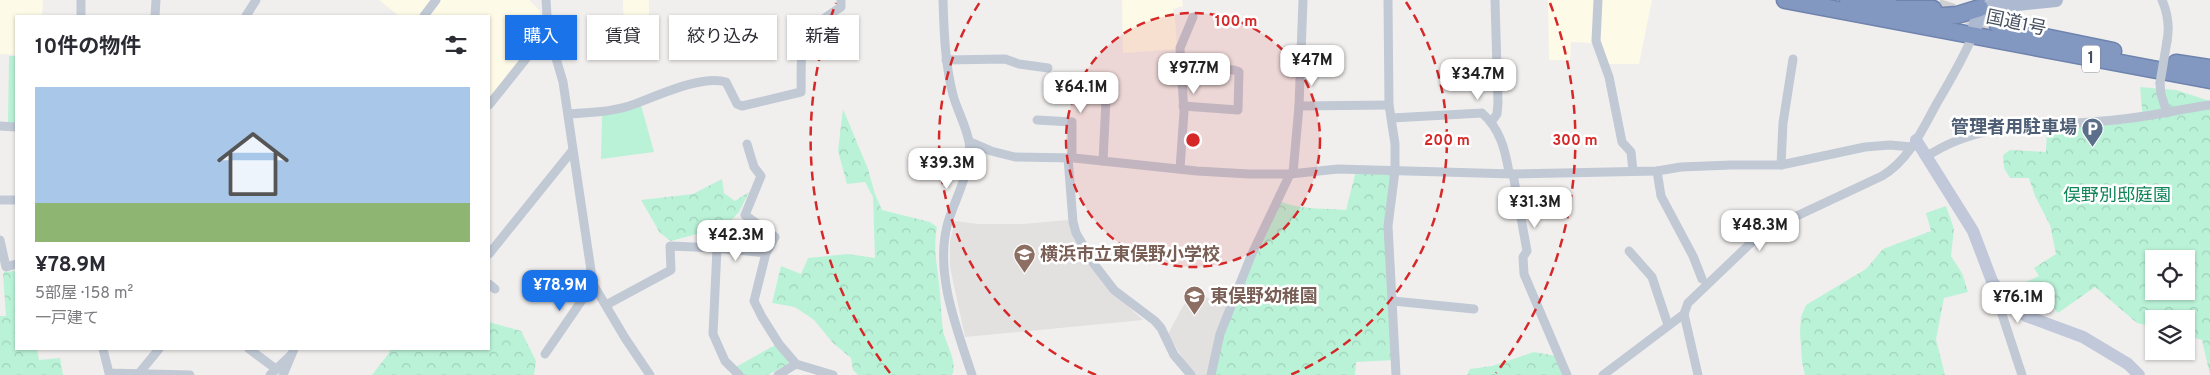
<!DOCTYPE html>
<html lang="ja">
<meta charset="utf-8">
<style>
body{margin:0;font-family:Overpass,"Noto Sans JP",sans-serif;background:#f2f2f3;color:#2b2b33;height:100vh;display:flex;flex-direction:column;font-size:19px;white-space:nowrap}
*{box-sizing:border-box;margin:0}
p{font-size:16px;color:#7c7c81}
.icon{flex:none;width:28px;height:28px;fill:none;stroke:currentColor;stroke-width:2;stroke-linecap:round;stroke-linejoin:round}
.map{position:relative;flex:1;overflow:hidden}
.panel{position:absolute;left:15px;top:15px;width:475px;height:335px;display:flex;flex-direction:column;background:#fff;border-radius:0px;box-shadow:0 1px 4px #0004}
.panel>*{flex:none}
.guide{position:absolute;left:505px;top:15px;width:475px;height:45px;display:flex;gap:10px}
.fabs{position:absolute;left:2145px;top:250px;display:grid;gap:10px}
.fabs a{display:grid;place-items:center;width:50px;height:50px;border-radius:0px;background:#fff;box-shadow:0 1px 4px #0004;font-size:25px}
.price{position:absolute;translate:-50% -42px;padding:0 11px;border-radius:10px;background:#fff;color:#222;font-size:16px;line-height:32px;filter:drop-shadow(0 1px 2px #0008)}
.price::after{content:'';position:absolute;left:50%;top:30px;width:15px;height:11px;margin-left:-8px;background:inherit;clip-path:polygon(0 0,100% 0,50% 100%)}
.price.active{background:#1a73e8;color:#fff}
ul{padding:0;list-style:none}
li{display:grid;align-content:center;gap:10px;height:265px;padding:0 20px}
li+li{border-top:1px solid #e1e1e2}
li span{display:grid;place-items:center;height:155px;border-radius:0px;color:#555}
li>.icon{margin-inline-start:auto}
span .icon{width:90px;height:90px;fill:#fffc;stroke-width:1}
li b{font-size:21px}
h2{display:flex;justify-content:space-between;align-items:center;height:60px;padding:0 20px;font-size:21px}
.pill{padding:0 18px;border-radius:0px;background:#fff;box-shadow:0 1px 4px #0004;font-size:18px;line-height:45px}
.pill.active{background:#1a73e8;color:#fff}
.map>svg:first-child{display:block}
.commercial{fill:#fdfae7}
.education{fill:#e3e0e0}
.grass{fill:#baf2d7}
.forest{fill:url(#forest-crowns);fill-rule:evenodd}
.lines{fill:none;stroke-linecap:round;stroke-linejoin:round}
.highway-tunnel{stroke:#cfcfd1;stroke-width:16;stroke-dasharray:16 8;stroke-linecap:butt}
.highway-casing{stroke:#6e83ad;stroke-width:19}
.street{stroke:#c1c9d5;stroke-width:9}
.secondary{stroke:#c0c8d9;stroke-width:12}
.primary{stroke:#acb9d0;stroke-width:14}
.highway{stroke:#8398c1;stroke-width:16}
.street-bridge{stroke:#c1c9d5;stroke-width:9}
.ring{fill:none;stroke:#d62828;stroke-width:2.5;stroke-dasharray:9 6}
.labels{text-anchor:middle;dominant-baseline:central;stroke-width:5;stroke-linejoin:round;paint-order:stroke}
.shield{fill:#fff;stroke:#7d848e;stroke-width:1}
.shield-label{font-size:16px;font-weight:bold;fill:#454f5e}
.street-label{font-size:18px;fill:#454f5e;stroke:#fff}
.service-label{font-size:18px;font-weight:bold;fill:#4e5e75;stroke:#fff;text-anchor:end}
.park-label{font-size:18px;fill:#10855b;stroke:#fff}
.education-label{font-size:18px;font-weight:bold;fill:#785e54;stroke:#fff;text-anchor:start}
.centre{fill:#d62828;stroke:#fff;stroke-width:2.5}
.ring-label{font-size:15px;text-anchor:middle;font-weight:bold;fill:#d62828;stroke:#fff;stroke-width:5;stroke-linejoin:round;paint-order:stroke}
</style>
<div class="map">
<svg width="2210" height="375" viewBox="0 0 2210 375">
<defs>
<pattern id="forest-crowns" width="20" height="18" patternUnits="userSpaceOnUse" patternTransform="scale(1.25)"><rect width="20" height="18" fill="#baf2d7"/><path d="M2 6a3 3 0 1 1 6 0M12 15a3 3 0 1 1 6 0" fill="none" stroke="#a1d1bb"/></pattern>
</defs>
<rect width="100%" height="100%" fill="#f1efee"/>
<g class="commercial">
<path d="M0,0H43L42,16H16V55L0,54Z"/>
<path d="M379,0H432L419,16H399Z"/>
<path d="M439,0H529L540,11L542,30L489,98V16H427Z"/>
<path d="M623,0H649V30L624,29Z"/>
<path d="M1122,0H1182L1183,6L1173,9L1175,19L1177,49L1123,53Z"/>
<path d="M1548,0H1595L1593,43L1571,42L1570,60H1549Z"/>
<path d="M1600,0H1652L1639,64H1608L1598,38Z"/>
</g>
<g class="education">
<path d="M1068,220L1074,236L1091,266L1104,284L1143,320L965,337L950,267V241L955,221L978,224H1023Z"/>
<path d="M1197,293L1227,307L1215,336L1208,375H1196L1189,369L1168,334L1183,306Z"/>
</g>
<g class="grass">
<path d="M9,56H16V124L8,123Z"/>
<path d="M641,105L654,152L601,159L602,115Z"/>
</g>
<g class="forest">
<path d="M2140,87L2176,90L2210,101V375L2202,340L2186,335V319H2154V327L2137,323L2095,287L2058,313L2039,291L2015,301L2006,291L2039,276L2034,268L2056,254L2050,225L2035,196L2029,178H2010L2004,168L2003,155L2010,150L2046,152L2047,125L2119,124L2143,119ZM2154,259H2186V291H2154Z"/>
<path d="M843,109L868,169L875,194L882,210L930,222L937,227C933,250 937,263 939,284C941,300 941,316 943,331C946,344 958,362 952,375H858L853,370L851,358L833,343L814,320L795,307L772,303L781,266L801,274L808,258L848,254L875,258L873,197L865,182L847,184L838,151Z"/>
<path d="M1356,171H1395L1389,214L1395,360L1356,362L1355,375H1211L1217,344L1280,201C1299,210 1325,208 1346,210Z"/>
<path d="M722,179L724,193L735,201L749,192L739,212L726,226L671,241L660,233L641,200L693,194Z"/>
<path d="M1946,206L1954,229L1951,256L1962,273L1968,292L1944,298L1936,339L1945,375H1805L1802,362L1800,332L1801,317L1806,305L1866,269L1883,249L1931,231L1926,213Z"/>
<path d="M16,271V349H37L39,360L60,358L63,375H0V316H6L3,275L4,272Z"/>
<path d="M489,322L521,331L536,361L534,375H372L389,353L390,349H489Z"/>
<path d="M777,344L788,359V364L768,375H743L734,368Z"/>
<path d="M1534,352L1556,356L1562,375H1467L1470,369L1492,366Z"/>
</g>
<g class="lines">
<path class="highway-tunnel" d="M1915,0L1998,25"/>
<defs>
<g id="highway">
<path d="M1785,0L2210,80"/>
<path d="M1848,0L1895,8L1933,9"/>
<path d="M1919,18L1957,15L1980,8"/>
<path d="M1998,25L2030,34L2113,51"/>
<path d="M2176,63L2210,68"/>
</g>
</defs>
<use href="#highway" class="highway-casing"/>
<g class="street">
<path d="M546,0L548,31L563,82L593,284L625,338L650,375"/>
<path d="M943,0C944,32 945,64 953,95C957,110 966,125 969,142C974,167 953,202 947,226C935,275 957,329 972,375"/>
<path d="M1388,0L1389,105L1395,144V171L1388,226L1396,375"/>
<path d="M1598,0L1596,41L1609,77L1622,142L1631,152L1633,171"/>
<path d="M2162,0C2168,14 2170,26 2167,41"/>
<path d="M81,16V0"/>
<path d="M155,16L156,0"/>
<path d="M246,16L256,0"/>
<path d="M424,16L436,0"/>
<path d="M946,60L1005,59L1019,64L1048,68"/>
<path d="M1180,68L1234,70L1239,72L1238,110L1183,106"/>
<path d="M2160,83L2161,94L2167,113"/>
<path d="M489,105L548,31"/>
<path d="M1299,106L1389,105"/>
<path d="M568,114C588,113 609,112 629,106C653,98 701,74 726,82L737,104L742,106L801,92C802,73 798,47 810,31C818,21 831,14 841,7V0"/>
<path d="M1392,118L1482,113C1500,129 1505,149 1509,172"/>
<path d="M1037,120L1072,122V158"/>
<path d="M1492,121L1497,114L1498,103L1495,0"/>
<path d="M0,126L16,127"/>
<path d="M970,142L991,151L1015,157L1074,158L1197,171L1249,174H1290L1338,169L1513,174L1657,171L1681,167L1731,165H1781L1865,147L1890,145L1912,147"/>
<path d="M747,144L754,167L761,176L745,215L775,237L766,253"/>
<path d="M1926,157C1984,117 2056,128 2123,119C2152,116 2181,109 2210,105"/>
<path d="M1068,158L1073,222L1076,233L1094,264L1114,290L1155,321L1161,328L1174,355L1191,375"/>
<path d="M1103,161L1107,79"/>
<path d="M1781,165L1783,123L1793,59"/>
<path d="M1180,169L1184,112L1180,48L1193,17"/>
<path d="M1657,171L1661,196L1693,256L1702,279"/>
<path d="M1293,173L1299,106L1303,0"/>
<path d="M1513,174L1527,251L1523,257L1524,274L1567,375"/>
<path d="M0,200H16"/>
<path d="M0,240L6,267L16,264"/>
<path d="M1629,251L1652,277L1668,325"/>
<path d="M489,254L572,151"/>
<path d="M489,284L495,289"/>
<path d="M1994,290L2022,375"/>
<path d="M1393,301L1474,309"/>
<path d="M606,305L671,270L670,246L717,248"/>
<path d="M1684,314L1698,375"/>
<path d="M103,349L109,373L190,375"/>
<path d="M249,349L276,369"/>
<path d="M545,354L593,284"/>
<path d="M140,372L159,349"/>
<path d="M270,375L291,355"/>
<path d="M283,375L294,349"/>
<path d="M739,375L725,361L713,334L717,248L766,253L754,301L762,317L779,344L796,364L833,375"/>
<path d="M778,375L796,364"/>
<path d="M1211,375L1220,334L1251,256L1290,174"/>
<path d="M1603,375L1684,314L1688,303L1757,237L1769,229L1882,176C1909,160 1922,130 1937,103C1950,81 1963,59 1973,35"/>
</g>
<path class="secondary" d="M1916,140L1973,231L1992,281L2008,303L2026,316L2083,337L2128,364L2139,375"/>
<path class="primary" d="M1973,35L1980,8L2056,0"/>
<use href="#highway" class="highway"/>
<path class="street-bridge" d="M2160,83L2167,41"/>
</g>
<circle cx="1193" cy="140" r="127" fill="#d62828" fill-opacity=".12"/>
<g class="ring">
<circle cx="1193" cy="140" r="127"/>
<path d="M1096 375A254 254 0 0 1 980 2M1406 2A254 254 0 0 1 1290 375"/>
<path d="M890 373A382 382 0 0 1 836 3M1550 3A382 382 0 0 1 1496 373"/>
</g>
<defs>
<symbol id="parking-pin" viewBox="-11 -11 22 30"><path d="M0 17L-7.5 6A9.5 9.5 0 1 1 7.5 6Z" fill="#5c6f8a" stroke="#fff"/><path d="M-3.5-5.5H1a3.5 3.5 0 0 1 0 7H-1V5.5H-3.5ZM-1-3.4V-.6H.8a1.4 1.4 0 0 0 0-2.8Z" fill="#fff"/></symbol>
<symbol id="school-pin" viewBox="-11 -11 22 30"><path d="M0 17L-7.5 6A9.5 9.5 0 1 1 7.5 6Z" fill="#8d6e63" stroke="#fff"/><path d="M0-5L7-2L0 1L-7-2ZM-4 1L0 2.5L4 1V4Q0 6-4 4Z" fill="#fff"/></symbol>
</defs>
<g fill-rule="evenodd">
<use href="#parking-pin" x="2080" y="116" width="25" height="34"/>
<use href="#school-pin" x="1012" y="242" width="25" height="34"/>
<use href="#school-pin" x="1182" y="284" width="25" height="34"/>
</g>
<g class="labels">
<rect class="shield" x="2082" y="45.5" width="18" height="27" rx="4"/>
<g class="shield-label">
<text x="2091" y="59">1</text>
</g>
<g class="street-label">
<text transform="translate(2016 24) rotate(12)">国道1号</text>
</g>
<g class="service-label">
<text x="2077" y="128">管理者用駐車場</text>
</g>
<g class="park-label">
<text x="2117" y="196">俣野別邸庭園</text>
</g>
<g class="education-label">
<text x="1040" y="255">横浜市立東俣野小学校</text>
<text x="1210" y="297">東俣野幼稚園</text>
</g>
</g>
<circle cx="1193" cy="140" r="8" class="centre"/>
<g class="ring-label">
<text x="1236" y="26">100 m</text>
<text x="1447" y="145">200 m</text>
<text x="1575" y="145">300 m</text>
</g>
</svg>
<div class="fabs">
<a><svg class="icon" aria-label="locate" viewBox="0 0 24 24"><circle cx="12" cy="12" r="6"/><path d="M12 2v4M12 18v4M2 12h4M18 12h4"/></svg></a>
<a><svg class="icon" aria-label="layers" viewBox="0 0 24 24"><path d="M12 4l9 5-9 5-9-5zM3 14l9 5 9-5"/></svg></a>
</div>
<b class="price" style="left:1312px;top:87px">¥47M</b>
<b class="price" style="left:1194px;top:95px">¥97.7M</b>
<b class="price" style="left:1478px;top:101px">¥34.7M</b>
<b class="price" style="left:1081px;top:114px">¥64.1M</b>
<b class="price" style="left:947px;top:190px">¥39.3M</b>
<b class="price" style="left:1535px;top:229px">¥31.3M</b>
<b class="price" style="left:1760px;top:252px">¥48.3M</b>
<b class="price" style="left:736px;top:262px">¥42.3M</b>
<b class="price active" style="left:560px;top:312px">¥78.9M</b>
<b class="price" style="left:2018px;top:324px">¥76.1M</b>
<div class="guide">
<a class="pill active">購入</a>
<a class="pill">賃貸</a>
<a class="pill">絞り込み</a>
<a class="pill">新着</a>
</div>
<section class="panel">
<h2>10件の物件<svg class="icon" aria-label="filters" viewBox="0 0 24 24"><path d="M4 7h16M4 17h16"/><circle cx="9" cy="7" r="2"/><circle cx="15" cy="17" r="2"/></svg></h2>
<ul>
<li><span style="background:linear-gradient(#a9c7e8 75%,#8fb573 0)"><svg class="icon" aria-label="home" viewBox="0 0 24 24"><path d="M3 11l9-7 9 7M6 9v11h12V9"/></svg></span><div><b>¥78.9M</b><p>5部屋 · 158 m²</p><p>一戸建て</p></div></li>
</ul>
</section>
</div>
